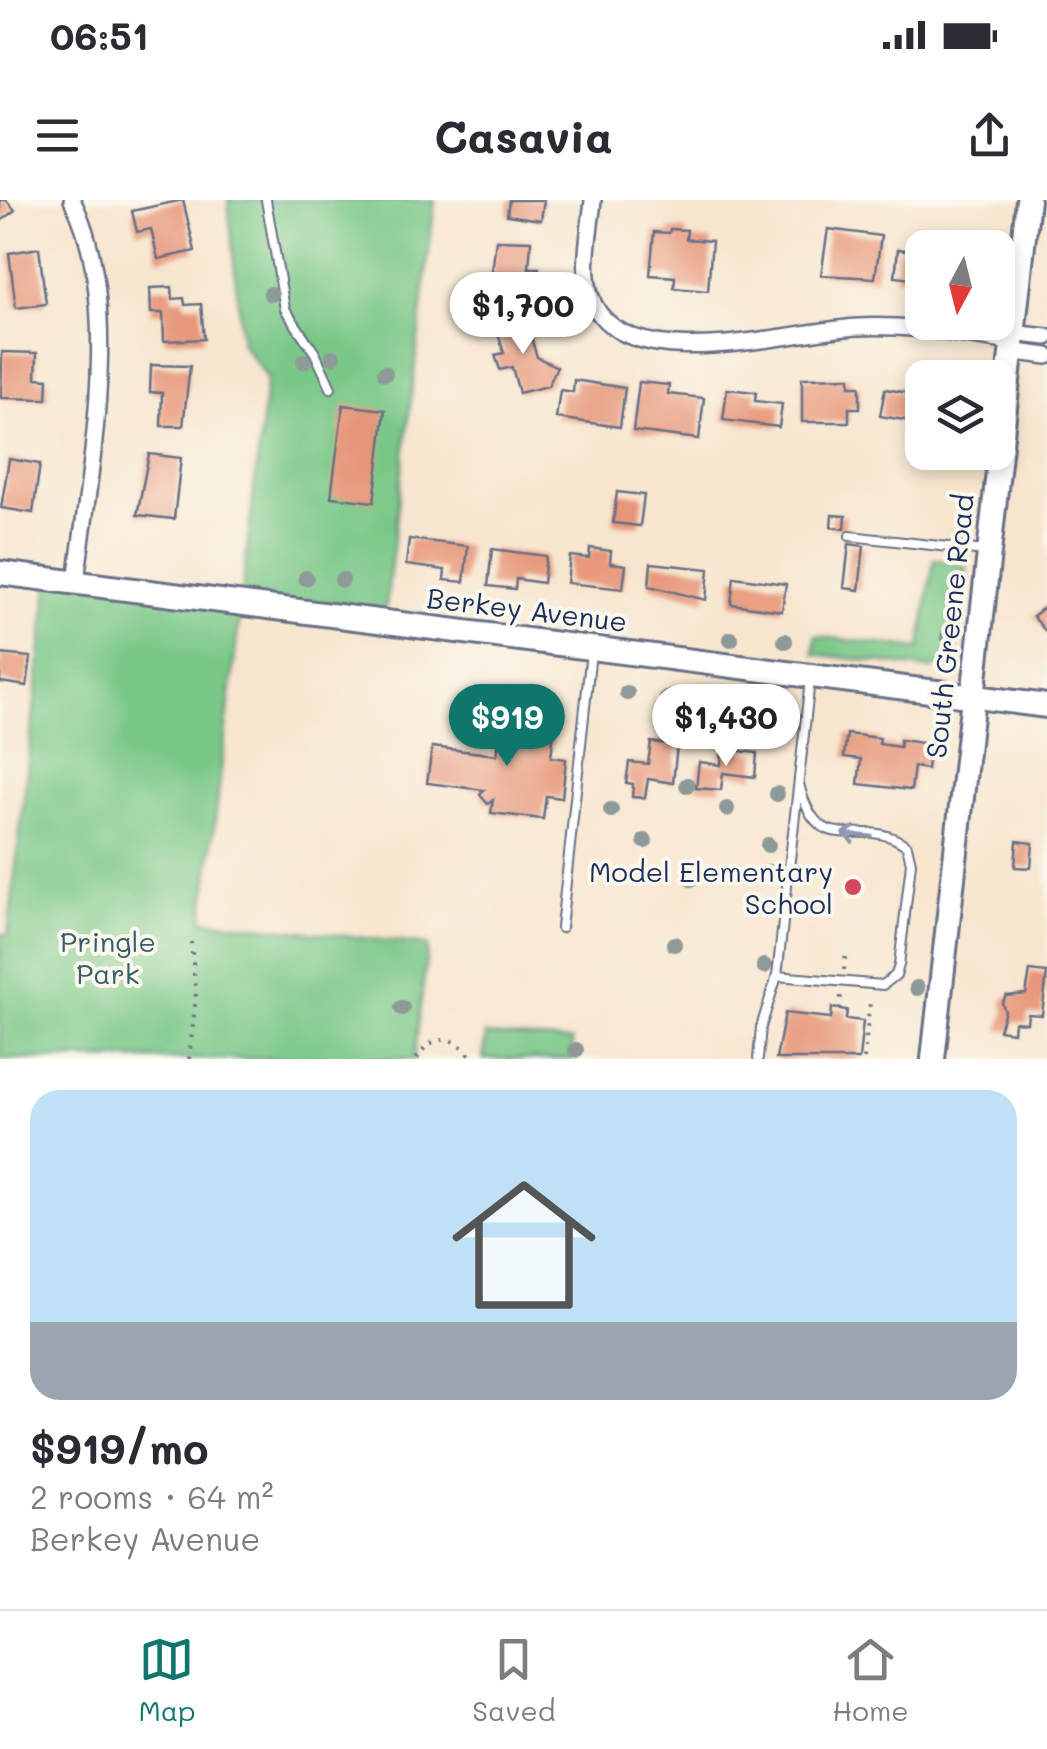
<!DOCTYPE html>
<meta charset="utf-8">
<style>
body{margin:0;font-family:Mali,sans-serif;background:#f7f7f7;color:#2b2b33;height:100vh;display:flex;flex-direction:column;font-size:38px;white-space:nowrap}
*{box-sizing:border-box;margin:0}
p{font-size:32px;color:#7c7c81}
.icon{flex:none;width:55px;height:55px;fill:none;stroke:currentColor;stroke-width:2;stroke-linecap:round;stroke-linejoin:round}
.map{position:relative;height:859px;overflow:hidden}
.side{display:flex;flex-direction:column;background:#fff;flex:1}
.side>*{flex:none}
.needle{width:65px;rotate:187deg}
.fabs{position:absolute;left:905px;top:30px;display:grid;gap:20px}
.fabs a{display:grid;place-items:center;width:110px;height:110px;border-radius:20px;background:#fff;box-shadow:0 5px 15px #0003;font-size:50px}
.price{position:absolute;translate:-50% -85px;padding:0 22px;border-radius:35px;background:#fff;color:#222;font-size:32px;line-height:65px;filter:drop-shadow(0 2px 5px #0008)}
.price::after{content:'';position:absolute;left:50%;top:60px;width:30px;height:22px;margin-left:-15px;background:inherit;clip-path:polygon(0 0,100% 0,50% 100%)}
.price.selected{background:#0f766e;color:#fff}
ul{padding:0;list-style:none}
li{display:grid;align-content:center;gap:20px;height:530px;padding:0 30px}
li+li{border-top:2px solid #e1e1e2}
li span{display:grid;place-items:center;height:310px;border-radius:30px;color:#555}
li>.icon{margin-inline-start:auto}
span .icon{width:180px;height:180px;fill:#fffc;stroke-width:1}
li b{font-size:42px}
.status{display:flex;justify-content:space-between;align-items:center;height:70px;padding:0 50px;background:#fff;direction:ltr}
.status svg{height:28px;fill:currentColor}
header{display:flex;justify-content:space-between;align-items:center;height:130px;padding:0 30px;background:#fff;font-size:45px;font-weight:800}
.menu{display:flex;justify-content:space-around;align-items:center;height:140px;border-top:2px solid #e1e1e2;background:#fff;font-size:28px;color:#7c7c81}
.menu a{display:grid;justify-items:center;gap:5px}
.menu .selected{color:#0f766e}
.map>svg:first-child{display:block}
.green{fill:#7ac888;stroke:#4a7c73;stroke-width:2.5}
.building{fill:#e79679}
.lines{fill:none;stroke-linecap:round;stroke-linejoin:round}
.lane-casing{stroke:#686f85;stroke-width:12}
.street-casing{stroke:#686f85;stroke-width:20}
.secondary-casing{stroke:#686f85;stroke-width:28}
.path{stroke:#686f85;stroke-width:4;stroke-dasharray:2.5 8;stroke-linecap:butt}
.lane{stroke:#fff;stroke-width:8}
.street{stroke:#fff;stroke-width:15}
.secondary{stroke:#fff;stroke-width:22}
.tree{fill:#8e9a98}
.oneway{stroke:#8d97ae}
.poi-dot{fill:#d1495b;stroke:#fbf7ec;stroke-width:4}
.labels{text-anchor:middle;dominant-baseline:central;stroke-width:8;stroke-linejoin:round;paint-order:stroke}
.street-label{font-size:28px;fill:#1b2f5e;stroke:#fbf7ec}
.poi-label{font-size:28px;fill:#1b2f5e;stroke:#fbf7ec;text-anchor:end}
.park-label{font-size:28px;fill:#385d6b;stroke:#fbf7ec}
</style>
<div class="status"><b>06:51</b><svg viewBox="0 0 49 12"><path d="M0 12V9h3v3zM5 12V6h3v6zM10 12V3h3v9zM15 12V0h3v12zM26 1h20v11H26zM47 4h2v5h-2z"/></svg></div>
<header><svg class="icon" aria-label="menu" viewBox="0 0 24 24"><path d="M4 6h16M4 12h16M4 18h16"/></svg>Casavia<svg class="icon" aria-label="share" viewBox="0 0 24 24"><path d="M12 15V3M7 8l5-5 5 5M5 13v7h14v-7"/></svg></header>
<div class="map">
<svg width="1047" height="859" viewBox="0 0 1047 859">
<rect width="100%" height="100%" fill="#fbf7ec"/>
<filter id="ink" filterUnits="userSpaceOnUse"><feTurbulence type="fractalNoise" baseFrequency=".01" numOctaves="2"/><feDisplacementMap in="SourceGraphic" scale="20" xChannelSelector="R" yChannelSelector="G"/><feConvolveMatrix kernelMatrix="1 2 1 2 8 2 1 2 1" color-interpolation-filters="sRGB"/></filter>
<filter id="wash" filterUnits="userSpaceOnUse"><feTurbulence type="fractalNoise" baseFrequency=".0048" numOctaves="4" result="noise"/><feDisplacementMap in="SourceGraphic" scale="40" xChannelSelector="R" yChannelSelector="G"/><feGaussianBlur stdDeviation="2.25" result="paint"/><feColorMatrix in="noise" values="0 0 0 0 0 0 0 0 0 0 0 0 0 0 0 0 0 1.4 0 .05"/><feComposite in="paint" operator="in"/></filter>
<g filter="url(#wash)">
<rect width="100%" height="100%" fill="#f7e5ce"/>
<g class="green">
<path d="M228,0H435L384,421L241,404L203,720L428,745L414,859H0V734L8,735L49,379L241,402L267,177L242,144Z"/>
<path d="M934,359L967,367L956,452L948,464L930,469L814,454L816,436L920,449Z"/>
<path d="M486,835L572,841L573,859H483Z"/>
</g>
<g id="blocks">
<g class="building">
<path d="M0,0H6L15,10L0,22Z"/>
<path d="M183,0L195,51L158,59L151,29L137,32L132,11Z"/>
<path d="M509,0H544L541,20L507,15Z"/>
<path d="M670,29L687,30L686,39L712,41L708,91L674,88L675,77L650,75L654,32L669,33Z"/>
<path d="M828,29L881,36L875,78L821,75Z"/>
<path d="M915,38L966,43V48H922V80L895,77L898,49L914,51Z"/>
<path d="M496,40L531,41L529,68H539L538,90L490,88Z"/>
<path d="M39,48L46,104L16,108L9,53Z"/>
<path d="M172,87L173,99L184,98L185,105L201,104L204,139L164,141L163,113H151L150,88Z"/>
<path d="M525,118L537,157L557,167L548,186L519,193L512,167L500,170L495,155L504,153L496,127Z"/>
<path d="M2,152L37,153L36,178L48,179L47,199L1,198Z"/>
<path d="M151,165L190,166L183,226H161L162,193L150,192Z"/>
<path d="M850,177V186H860V208H849V222H802V178Z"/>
<path d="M574,180L625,188L620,227L556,218L560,190L573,192Z"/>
<path d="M917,181L922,182V223L880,216L885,189L915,194Z"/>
<path d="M639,182L669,185L668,194L704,198L699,239L633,231Z"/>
<path d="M727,189L756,192L755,201L782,204L779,227L723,220Z"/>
<path d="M343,205L385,210L374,302L331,297Z"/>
<path d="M149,254L181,258L174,319L137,315Z"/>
<path d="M9,259L40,264L33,313L1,308Z"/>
<path d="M617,292L644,295L640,326L613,323Z"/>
<path d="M832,315L846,316L845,329L831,327Z"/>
<path d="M409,339L468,346L464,382L444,380L445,370L406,365Z"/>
<path d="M849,344L864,346L859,390L844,388Z"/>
<path d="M590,348L611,351L610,363L626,365L623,389L567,383L570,356L589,358Z"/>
<path d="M492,349L546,356L543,383L516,379L515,389L488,386Z"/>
<path d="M651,363L709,369L706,400L649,386Z"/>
<path d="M734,377L786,384L782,411L731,404Z"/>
<path d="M1047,405V433L1033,416Z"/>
<path d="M0,454L31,457L27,486L0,482Z"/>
<path d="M502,516L555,522L551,557L566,559L562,598L546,596L543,619L491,613L493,600L488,604L480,595L484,590L427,583L432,547L497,555Z"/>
<path d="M847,534L880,538L879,544L900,547V540L930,544L927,569L914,567L911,590L858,584L861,559L844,557Z"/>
<path d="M651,542L677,545L673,583L648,579L645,598L632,597L633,584L626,583L629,562L648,564Z"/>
<path d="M722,549L757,553L755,577L723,573L721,590L696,588L699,562L721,565Z"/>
<path d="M1017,641L1033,643L1031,668L1015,667Z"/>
<path d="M1030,771L1047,773L1042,815L1028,814L1027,823L1014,822L1013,832L999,830L1005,811L1002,803L1006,796L1026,794Z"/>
<path d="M832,808L847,810L846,819L863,821L859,859H776L785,813L831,818Z"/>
</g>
</g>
</g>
<g filter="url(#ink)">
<use href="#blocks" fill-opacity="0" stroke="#686f85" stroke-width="2.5"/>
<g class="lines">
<defs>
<g id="lane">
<path d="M266,0L285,109L315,153L331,188"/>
<path d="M850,336L985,351"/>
<path d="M799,584C819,665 863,612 907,646L911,663L899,765L896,775L883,785L777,776L810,480"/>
<path d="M561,728L591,452"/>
<path d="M758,859L761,827L777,776"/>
</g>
<g id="street">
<path d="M72,0C124,100 89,274 76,382"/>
<path d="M593,0C590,34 577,83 599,113C644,175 795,130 858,127C909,124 961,135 1011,142"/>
<path d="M1012,133L1047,137"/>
<path d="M1010,151L1047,156"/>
</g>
<g id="secondary">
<path d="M0,373L1047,506"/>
<path d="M933,859L1028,0"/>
</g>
</defs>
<use href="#lane" class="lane-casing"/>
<use href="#street" class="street-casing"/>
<use href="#secondary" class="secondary-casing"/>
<g class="path">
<path d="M844,770L846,752"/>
<path d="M840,809L841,794"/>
<path d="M189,859L196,797L191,742"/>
<path d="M417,859C430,833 458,834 472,859"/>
<path d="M864,859L870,801"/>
</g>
<use href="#lane" class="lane"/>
<use href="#street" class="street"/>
<use href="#secondary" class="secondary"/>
</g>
<g class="tree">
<circle cx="271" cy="94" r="8"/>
<circle cx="333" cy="157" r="8"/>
<circle cx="304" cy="161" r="8"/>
<circle cx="385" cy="173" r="8"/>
<circle cx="306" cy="378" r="8"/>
<circle cx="342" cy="380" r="8"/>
<circle cx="948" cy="436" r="8"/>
<circle cx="731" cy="439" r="8"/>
<circle cx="785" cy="441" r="8"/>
<circle cx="627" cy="493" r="8"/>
<circle cx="667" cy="498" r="8"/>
<circle cx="692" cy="511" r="8"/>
<circle cx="687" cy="585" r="8"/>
<circle cx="777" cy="594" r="8"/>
<circle cx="727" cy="609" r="8"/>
<circle cx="611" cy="610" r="8"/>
<circle cx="645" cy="641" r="8"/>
<circle cx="768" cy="645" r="8"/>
<circle cx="768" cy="672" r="8"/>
<circle cx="691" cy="679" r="8"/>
<circle cx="674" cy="744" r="8"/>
<circle cx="764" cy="766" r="8"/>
<circle cx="917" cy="788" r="8"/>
<circle cx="402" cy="808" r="8"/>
<circle cx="576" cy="850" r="8"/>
</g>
<defs><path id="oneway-shaft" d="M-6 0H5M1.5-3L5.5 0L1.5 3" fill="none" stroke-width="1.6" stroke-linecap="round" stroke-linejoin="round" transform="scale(2.5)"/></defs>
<use class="oneway" href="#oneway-shaft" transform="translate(857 635) rotate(-174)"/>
</g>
<circle class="poi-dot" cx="853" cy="687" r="10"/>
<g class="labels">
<g class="street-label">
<text transform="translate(527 409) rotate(7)">Berkey Avenue</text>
<text transform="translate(949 426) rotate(-84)">South Greene Road</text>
</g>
<g class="poi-label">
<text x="833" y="671">Model Elementary<tspan x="833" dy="32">School</tspan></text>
</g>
<g class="park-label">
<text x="108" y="741">Pringle<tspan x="108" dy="32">Park</tspan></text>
</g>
</g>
</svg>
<div class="fabs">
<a><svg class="needle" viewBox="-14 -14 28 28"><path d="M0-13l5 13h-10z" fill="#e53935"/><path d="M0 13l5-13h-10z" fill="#7c7c81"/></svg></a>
<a><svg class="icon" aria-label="layers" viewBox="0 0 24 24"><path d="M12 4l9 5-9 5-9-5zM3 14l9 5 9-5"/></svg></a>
</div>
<b class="price" style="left:523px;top:157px">$1,700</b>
<b class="price selected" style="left:507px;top:569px">$919</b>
<b class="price" style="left:726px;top:569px">$1,430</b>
</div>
<section class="side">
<ul>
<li><span style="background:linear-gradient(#bfe0f5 75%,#9aa5b1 0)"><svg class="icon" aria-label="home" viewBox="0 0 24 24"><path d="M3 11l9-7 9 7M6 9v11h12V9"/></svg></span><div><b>$919/mo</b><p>2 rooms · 64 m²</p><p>Berkey Avenue</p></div></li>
</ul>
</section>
<nav class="menu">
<a class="selected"><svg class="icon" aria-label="map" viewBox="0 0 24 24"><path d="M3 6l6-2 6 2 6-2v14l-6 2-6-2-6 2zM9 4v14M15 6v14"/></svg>Map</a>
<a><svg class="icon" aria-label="saved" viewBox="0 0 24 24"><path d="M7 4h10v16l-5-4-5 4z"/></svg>Saved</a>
<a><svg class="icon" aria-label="home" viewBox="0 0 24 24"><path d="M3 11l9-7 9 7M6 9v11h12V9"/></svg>Home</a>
</nav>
